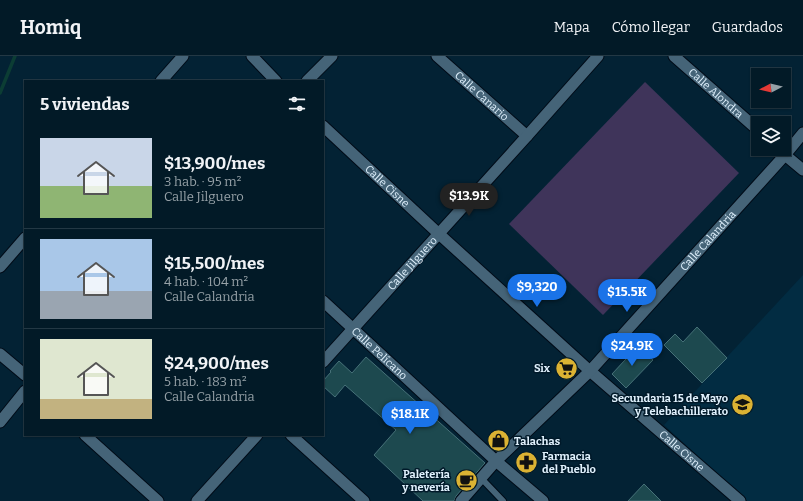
<!DOCTYPE html>
<html lang="es">
<meta charset="utf-8">
<style>
body{margin:0;font-family:Bitter,serif;background:#0c232f;color:#f1f3f6;height:100vh;display:flex;flex-direction:column;font-size:15px;white-space:nowrap}
*{box-sizing:border-box;margin:0}
p{font-size:13px;color:#96a1a7}
.icon{flex:none;width:22px;height:22px;fill:none;stroke:currentColor;stroke-width:2;stroke-linecap:round;stroke-linejoin:round}
.map{position:relative;flex:1;overflow:hidden}
.side{position:absolute;left:24px;top:24px;width:300px;height:356px;display:flex;flex-direction:column;background:#021a27;border-radius:0px;box-shadow:0 1px 3px #0004,0 0 0 1px #233844}
.side>*{flex:none}
.needle{width:26px;rotate:263deg}
.tools{position:absolute;left:751px;top:12px;display:grid;gap:8px}
.tools a{display:grid;place-items:center;width:40px;height:40px;border-radius:0px;background:#021a27;box-shadow:0 1px 3px #0004,0 0 0 1px #233844;font-size:20px}
.price{position:absolute;translate:-50% -34px;padding:0 9px;border-radius:14px;background:#1a73e8;color:#fff;font-size:13px;line-height:26px;filter:drop-shadow(0 1px 2px #0008)}
.price::after{content:'';position:absolute;left:50%;top:24px;width:12px;height:9px;margin-left:-6px;background:inherit;clip-path:polygon(0 0,100% 0,50% 100%)}
.price.current{background:#222;color:#fff}
ul{padding:0;list-style:none}
li{display:flex;align-items:center;gap:12px;height:100px;padding:0 16px}
li+li{border-top:1px solid #233844}
li span{display:grid;place-items:center;flex:none;width:112px;height:80px;border-radius:0px;color:#555}
li>.icon{margin-inline-start:auto}
span .icon{width:48px;height:48px;fill:#fffc;stroke-width:1}
li b{font-size:17px}
h2{display:flex;justify-content:space-between;align-items:center;height:48px;padding:0 16px;font-size:17px}
header{display:flex;align-items:center;gap:24px;box-sizing:border-box;height:56px;padding:0 20px;background:#021a27;border-bottom:1px solid #233844}
header strong{font-size:19px}
nav{display:flex;gap:22px;margin-inline-start:auto;font-size:14px}
.map>svg:first-child{display:block}
.built{fill:#022c42}
.pitch{fill:#3f345a}
.lines{fill:none;stroke-linecap:round;stroke-linejoin:round}
.stream{stroke:#0c3d34;stroke-width:3.5}
.building{fill:#1d494f;stroke:#467178}
.service-casing{stroke:#000b17;stroke-width:8}
.minor-casing{stroke:#000b17;stroke-width:13}
.tertiary-casing{stroke:#000b17;stroke-width:13}
.service{stroke:#456478;stroke-width:6}
.minor{stroke:#456478;stroke-width:11}
.tertiary{stroke:#456478;stroke-width:11}
.labels{text-anchor:middle;dominant-baseline:central;stroke-width:3;stroke-linejoin:round;paint-order:stroke}
.street-label{font-size:11px;fill:#e0f1fd;stroke:#001929}
.poi-label{font-size:11px;font-weight:bold;fill:#e0f1fd;stroke:#001929;text-anchor:end}
</style>
<header>
<strong>Homiq</strong>
<nav><a>Mapa</a><a>Cómo llegar</a><a>Guardados</a></nav>
</header>
<div class="map">
<svg width="803" height="445" viewBox="0 0 803 445">
<rect width="100%" height="100%" fill="#032234"/>
<path class="built" d="M803,219V445H747L664,369Z"/>
<path class="pitch" d="M645,26L739,117L603,259L509,168Z"/>
<g class="lines">
<path class="stream" d="M0,37L15,0"/>
</g>
<g class="building">
<path d="M697,271L727,302L702,327L664,289L675,278L683,286Z"/>
<path d="M638,290L653,304L626,332L612,318Z"/>
<path d="M366,301L485,407L456,440L454,445H423L374,399L396,374L345,329L335,341L323,330V325L331,316L330,315L339,305L352,317Z"/>
<path d="M644,428L661,445H628Z"/>
</g>
<g class="lines">
<defs>
<path id="service" d="M481,422L503,445"/>
<g id="minor">
<path d="M252,0L276,25"/>
<path id="s1" d="M437,0L527,80"/>
<path id="s2" d="M674,0L758,74"/>
<path d="M161,25L183,0"/>
<path id="s3" d="M323,70L439,178L590,315L740,445"/>
<path d="M779,93L785,99"/>
<path d="M0,211L25,182"/>
<path id="s4" d="M323,245L496,405L543,445"/>
<path d="M0,298L25,319"/>
<path id="s5" d="M323,306L527,80L598,0"/>
<path d="M85,379L158,445"/>
<path d="M291,379L364,445"/>
<path d="M197,445L257,379"/>
</g>
<g id="tertiary">
<path d="M307,25L332,0"/>
<path d="M785,99L803,114"/>
<path d="M0,366L25,335"/>
<path id="s6" d="M461,445L496,405L590,315L785,99L803,77"/>
</g>
</defs>
<use href="#service" class="service-casing"/>
<use href="#minor" class="minor-casing"/>
<use href="#tertiary" class="tertiary-casing"/>
<use href="#service" class="service"/>
<use href="#minor" class="minor"/>
<use href="#tertiary" class="tertiary"/>
</g>
<defs>
<symbol id="supermarket-disc" viewBox="-11 -11 22 22"><circle r="9.5" fill="#dbb233" stroke="#001929"/><path d="M-6-5.5h2.5l.6 2H6L4.5 2H-2.5L-4.4-4H-6ZM-1.5 3.2a1.3 1.3 0 1 0 .1 0ZM3 3.2a1.3 1.3 0 1 0 .1 0Z" fill="#111"/></symbol>
<symbol id="school-disc" viewBox="-11 -11 22 22"><circle r="9.5" fill="#dbb233" stroke="#001929"/><path d="M0-5L7-2L0 1L-7-2ZM-4 1L0 2.5L4 1V4Q0 6-4 4Z" fill="#111"/></symbol>
<symbol id="shop-disc" viewBox="-11 -11 22 22"><circle r="9.5" fill="#dbb233" stroke="#001929"/><path d="M-5-2.5h2.3a2.7 3.5 0 0 1 5.4 0H5L5.5 6h-11ZM-1.5-2.5h3a1.5 2.3 0 0 0-3 0Z" fill="#111"/></symbol>
<symbol id="pharmacy-disc" viewBox="-11 -11 22 22"><circle r="9.5" fill="#dbb233" stroke="#001929"/><path d="M-2-6h4v4h4v4h-4v4h-4v-4h-4v-4h4Z" fill="#111"/></symbol>
<symbol id="cafe-disc" viewBox="-11 -11 22 22"><circle r="9.5" fill="#dbb233" stroke="#001929"/><path d="M-5.5-4.5H6V0H3Q3 3.5 0 3.5H-2.5Q-5.5 3.5-5.5 0ZM3-3.2v2h1.7v-2ZM-6 4.5H4V6H-6Z" fill="#111"/></symbol>
</defs>
<g fill-rule="evenodd">
<use href="#supermarket-disc" x="554" y="300" width="25" height="25"/>
<use href="#school-disc" x="730" y="336" width="25" height="25"/>
<use href="#shop-disc" x="486" y="372" width="25" height="25"/>
<use href="#pharmacy-disc" x="514" y="394" width="25" height="25"/>
<use href="#cafe-disc" x="454" y="412" width="25" height="25"/>
</g>
<g class="labels">
<g class="street-label">
<text stroke="none"><textPath href="#s2" startOffset="56">Calle Alondra</textPath></text>
<text stroke="none"><textPath href="#s1" startOffset="60">Calle Canario</textPath></text>
<text stroke="none"><textPath href="#s3" startOffset="88">Calle Cisne</textPath></text>
<text stroke="none"><textPath href="#s6" startOffset="359">Calle Calandria</textPath></text>
<text stroke="none"><textPath href="#s5" startOffset="133">Calle Jilguero</textPath></text>
<text stroke="none"><textPath href="#s4" startOffset="77">Calle Pelícano</textPath></text>
<text stroke="none"><textPath href="#s3" startOffset="484">Calle Cisne</textPath></text>
</g>
<g class="poi-label">
<text x="550" y="312">Six</text>
<text x="728" y="342">Secundaria 15 de Mayo<tspan x="728" dy="13">y Telebachillerato</tspan></text>
<text x="514" y="385" text-anchor="start">Talachas</text>
<text x="542" y="400" text-anchor="start">Farmacia<tspan x="542" dy="13">del Pueblo</tspan></text>
<text x="450" y="418">Paletería<tspan x="450" dy="13">y nevería</tspan></text>
</g>
</g>
</svg>
<div class="tools">
<a><svg class="needle" viewBox="-14 -14 28 28"><path d="M0-13l5 13h-10z" fill="#e53935"/><path d="M0 13l5-13h-10z" fill="#96a1a7"/></svg></a>
<a><svg class="icon" aria-label="layers" viewBox="0 0 24 24"><path d="M12 4l9 5-9 5-9-5zM3 14l9 5 9-5"/></svg></a>
</div>
<b class="price current" style="left:469px;top:161px">$13.9K</b>
<b class="price" style="left:537px;top:252px">$9,320</b>
<b class="price" style="left:627px;top:257px">$15.5K</b>
<b class="price" style="left:632px;top:311px">$24.9K</b>
<b class="price" style="left:410px;top:379px">$18.1K</b>
<section class="side">
<h2>5 viviendas<svg class="icon" aria-label="filters" viewBox="0 0 24 24"><path d="M4 7h16M4 17h16"/><circle cx="9" cy="7" r="2"/><circle cx="15" cy="17" r="2"/></svg></h2>
<ul>
<li><span style="background:linear-gradient(#c9d6e8 60%,#8fb573 0)"><svg class="icon" aria-label="home" viewBox="0 0 24 24"><path d="M3 11l9-7 9 7M6 9v11h12V9"/></svg></span><div><b>$13,900/mes</b><p>3 hab. · 95 m²</p><p>Calle Jilguero</p></div></li>
<li><span style="background:linear-gradient(#a9c7e8 65%,#9aa5b1 0)"><svg class="icon" aria-label="home" viewBox="0 0 24 24"><path d="M3 11l9-7 9 7M6 9v11h12V9"/></svg></span><div><b>$15,500/mes</b><p>4 hab. · 104 m²</p><p>Calle Calandria</p></div></li>
<li><span style="background:linear-gradient(#dfe7d0 75%,#c2b280 0)"><svg class="icon" aria-label="home" viewBox="0 0 24 24"><path d="M3 11l9-7 9 7M6 9v11h12V9"/></svg></span><div><b>$24,900/mes</b><p>5 hab. · 183 m²</p><p>Calle Calandria</p></div></li>
</ul>
</section>
</div>
